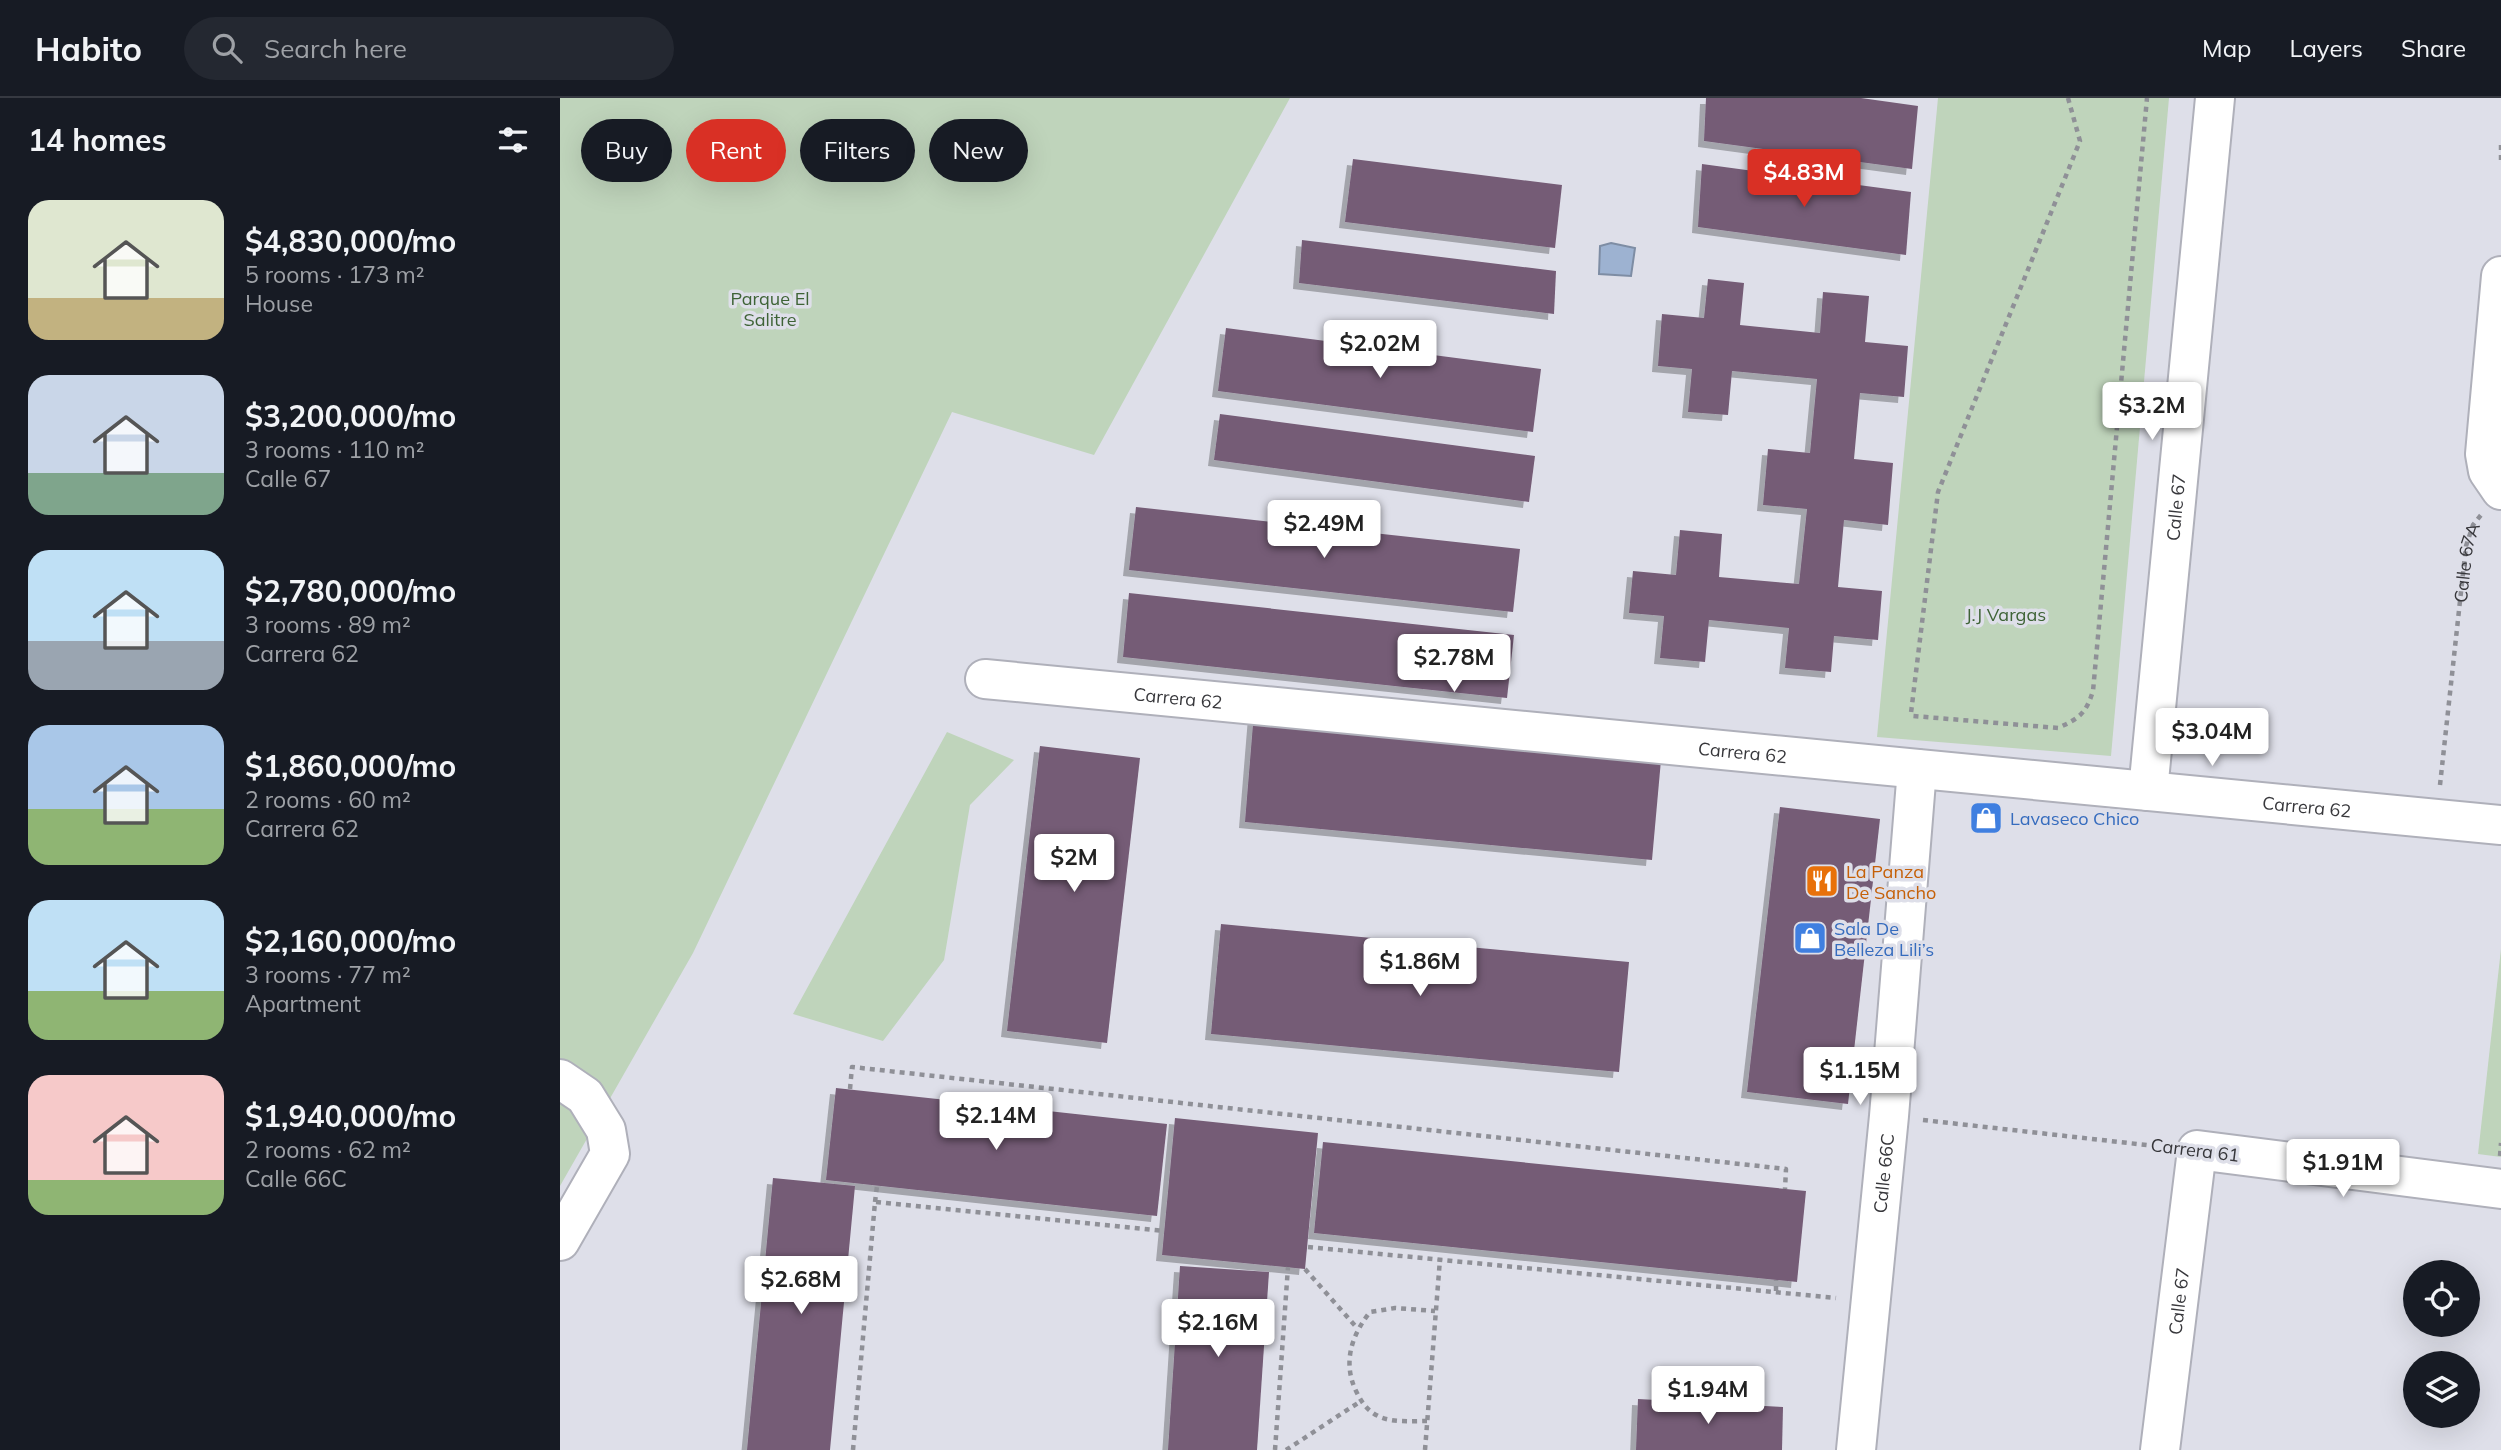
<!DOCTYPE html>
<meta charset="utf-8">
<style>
body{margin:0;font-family:Mulish,sans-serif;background:#242831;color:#f1f3f6;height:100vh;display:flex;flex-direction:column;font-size:26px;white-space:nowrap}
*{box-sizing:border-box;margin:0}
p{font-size:23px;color:#9ea1a6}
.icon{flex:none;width:38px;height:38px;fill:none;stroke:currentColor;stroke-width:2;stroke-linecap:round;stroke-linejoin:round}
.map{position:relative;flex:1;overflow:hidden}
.drawer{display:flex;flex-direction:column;background:#171b24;width:560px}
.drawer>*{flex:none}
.top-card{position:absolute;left:21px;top:21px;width:665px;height:63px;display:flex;gap:14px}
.buttons{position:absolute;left:1843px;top:1162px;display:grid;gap:14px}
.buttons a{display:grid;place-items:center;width:77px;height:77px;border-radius:50%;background:#171b24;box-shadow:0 7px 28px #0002;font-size:35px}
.price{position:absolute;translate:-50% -60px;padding:0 16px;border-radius:7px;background:#fff;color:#222;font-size:23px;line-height:46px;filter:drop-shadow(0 2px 4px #0008)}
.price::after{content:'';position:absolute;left:50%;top:42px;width:21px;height:16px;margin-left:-10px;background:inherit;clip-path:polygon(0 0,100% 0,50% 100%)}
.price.on{background:#d93025;color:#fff}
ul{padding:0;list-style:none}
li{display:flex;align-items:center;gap:21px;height:175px;padding:0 28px}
li span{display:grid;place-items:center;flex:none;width:196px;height:140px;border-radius:21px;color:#555}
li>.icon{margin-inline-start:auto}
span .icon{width:84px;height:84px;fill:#fffc;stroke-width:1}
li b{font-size:30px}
h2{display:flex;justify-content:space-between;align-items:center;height:84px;padding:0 28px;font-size:30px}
.tag{padding:0 24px;border-radius:32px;background:#171b24;box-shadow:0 7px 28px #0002;font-size:24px;line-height:63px}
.tag.on{background:#d93025;color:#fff}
header{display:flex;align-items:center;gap:42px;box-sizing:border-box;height:98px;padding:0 35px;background:#171b24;border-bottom:2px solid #363941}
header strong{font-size:33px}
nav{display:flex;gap:38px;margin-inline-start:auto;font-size:24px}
.search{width:490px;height:63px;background:#242831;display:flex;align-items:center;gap:18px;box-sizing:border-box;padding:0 24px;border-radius:38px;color:#9ea1a6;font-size:26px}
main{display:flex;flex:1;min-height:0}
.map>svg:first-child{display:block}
.green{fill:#bfd4bb}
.water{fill:#9db2d1;stroke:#7e8da4;stroke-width:2}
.building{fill:#755c76;filter:url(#shadow)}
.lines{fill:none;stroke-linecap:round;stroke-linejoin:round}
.minor-casing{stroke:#afb0ba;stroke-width:42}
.path{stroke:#8f9097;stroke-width:4.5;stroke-dasharray:5 5;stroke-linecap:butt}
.minor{stroke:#fff;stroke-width:38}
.labels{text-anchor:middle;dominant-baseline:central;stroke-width:7;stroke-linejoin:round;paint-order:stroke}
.park-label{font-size:18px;fill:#3e6336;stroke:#dedfe9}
.street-label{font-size:18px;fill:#37373b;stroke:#dedfe9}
.shop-label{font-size:18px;fill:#366cbe;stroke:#dedfe9;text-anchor:start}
.food-label{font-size:18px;fill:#c56008;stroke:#dedfe9;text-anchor:start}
</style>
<header>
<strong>Habito</strong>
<div class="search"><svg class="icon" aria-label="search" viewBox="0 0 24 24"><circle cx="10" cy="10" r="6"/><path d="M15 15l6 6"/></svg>Search here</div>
<nav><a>Map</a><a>Layers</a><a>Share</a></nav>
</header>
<main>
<section class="drawer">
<h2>14 homes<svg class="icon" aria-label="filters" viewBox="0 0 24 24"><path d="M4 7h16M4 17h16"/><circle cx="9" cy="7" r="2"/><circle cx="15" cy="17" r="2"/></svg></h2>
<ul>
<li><span style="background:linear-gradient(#dfe7d0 70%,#c2b280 0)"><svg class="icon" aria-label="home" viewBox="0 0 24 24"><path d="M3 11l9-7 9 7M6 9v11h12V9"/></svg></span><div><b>$4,830,000/mo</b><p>5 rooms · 173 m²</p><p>House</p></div></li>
<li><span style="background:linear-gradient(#c9d6e8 70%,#7fa58c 0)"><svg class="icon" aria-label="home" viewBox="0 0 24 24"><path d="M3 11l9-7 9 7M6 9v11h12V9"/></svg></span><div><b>$3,200,000/mo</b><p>3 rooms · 110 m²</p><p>Calle 67</p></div></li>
<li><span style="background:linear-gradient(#bfe0f5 65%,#9aa5b1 0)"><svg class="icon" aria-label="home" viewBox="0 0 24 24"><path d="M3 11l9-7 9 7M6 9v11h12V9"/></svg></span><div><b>$2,780,000/mo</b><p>3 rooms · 89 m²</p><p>Carrera 62</p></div></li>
<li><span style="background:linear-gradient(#a9c7e8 60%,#8fb573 0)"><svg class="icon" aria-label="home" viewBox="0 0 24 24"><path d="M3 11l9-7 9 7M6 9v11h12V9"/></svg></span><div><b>$1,860,000/mo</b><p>2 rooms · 60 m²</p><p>Carrera 62</p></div></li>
<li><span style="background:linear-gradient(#bfe0f5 65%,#8fb573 0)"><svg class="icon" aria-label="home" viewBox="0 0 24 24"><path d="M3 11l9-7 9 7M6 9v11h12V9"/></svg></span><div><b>$2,160,000/mo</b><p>3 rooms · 77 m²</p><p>Apartment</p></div></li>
<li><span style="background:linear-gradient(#f6c9c9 75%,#8fb573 0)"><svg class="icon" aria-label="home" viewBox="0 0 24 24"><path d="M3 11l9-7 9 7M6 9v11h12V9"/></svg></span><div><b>$1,940,000/mo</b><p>2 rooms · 62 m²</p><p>Calle 66C</p></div></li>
</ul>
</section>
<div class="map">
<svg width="1941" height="1352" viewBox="0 0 1941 1352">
<defs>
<filter id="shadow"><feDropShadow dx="-6" dy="6" stdDeviation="0" flood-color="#0004"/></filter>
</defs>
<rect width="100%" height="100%" fill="#dedfe9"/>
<g class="green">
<path d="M0,0H730L534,357L392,314L133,855L0,1088Z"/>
<path d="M1378,0H1609L1551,658L1317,639Z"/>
<path d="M387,634L454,662L410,707L384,862L323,943L233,916Z"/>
<path d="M1941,851V1059L1918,1056Z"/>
</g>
<path class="water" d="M1051,145L1075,150L1071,178L1039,176L1040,148Z"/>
<g class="building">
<path d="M1146,0H1301L1358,8L1352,71L1144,43Z"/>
<path d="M793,61L1002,87L995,150L785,124Z"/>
<path d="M1142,66L1351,94L1346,157L1138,129Z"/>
<path d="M742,142L996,173L994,216L739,185Z"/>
<path d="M1148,181L1184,185L1180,227L1260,235L1263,194L1309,198L1305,244L1348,248L1344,299L1300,295L1294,361L1333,365L1328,427L1284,422L1278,489L1322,493L1318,542L1274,538L1271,574L1225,570L1229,530L1149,522L1145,564L1100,560L1104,518L1069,515L1073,473L1116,477L1120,432L1162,436L1159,479L1239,486L1247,411L1203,407L1208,351L1250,355L1257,281L1172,273L1168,317L1128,314L1132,271L1098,268L1102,216L1144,220Z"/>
<path d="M666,230L981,271L973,334L658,293Z"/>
<path d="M660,316L975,358L969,404L654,362Z"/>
<path d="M576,409L960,451L953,514L569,472Z"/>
<path d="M569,495L954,537L947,600L563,559Z"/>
<path d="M694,614L1102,651L1092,762L685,724Z"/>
<path d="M480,648L580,660L547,945L447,933Z"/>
<path d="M1220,709L1320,721L1288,1006L1187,994Z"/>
<path d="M661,826L1069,864L1059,974L651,936Z"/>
<path d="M276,990L607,1026L597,1118L266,1082Z"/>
<path d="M615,1020L758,1035L745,1171L602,1157Z"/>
<path d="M763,1044L1246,1093L1237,1184L754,1135Z"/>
<path d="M213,1080L295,1088L270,1352H187Z"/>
<path d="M620,1168L709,1174L697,1352H608Z"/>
<path d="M1078,1301L1223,1309L1222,1352H1076Z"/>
</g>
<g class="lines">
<defs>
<g id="minor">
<path d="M1941,178L1925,356L1928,373L1941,392"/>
<path id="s2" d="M425,581L1941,727"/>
<path id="s3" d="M1588,693L1655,0"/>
<path d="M0,981L25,998L46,1032L50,1056L0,1143"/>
<path id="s4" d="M1296,1352L1329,1018L1357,671"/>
<path id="s5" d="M1600,1352L1637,1052L1941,1091"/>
</g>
</defs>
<use href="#minor" class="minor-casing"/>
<g class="path">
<path d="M1508,0L1520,43L1378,394L1351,615L1353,618L1498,630C1520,620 1526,615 1533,593L1587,0"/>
<path d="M1941,47V67"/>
<path id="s1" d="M1880,687L1906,448L1913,427L1921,417"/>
<path d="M290,991L292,969L1226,1071L1225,1091"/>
<path d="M1363,1022L1604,1049"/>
<path d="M1940,1058L1941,1045"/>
<path d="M315,1104L317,1088"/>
<path d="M748,1149L1276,1200"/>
<path d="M745,1171L798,1231"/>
<path d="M1216,1193V1182"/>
<path d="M867,1323C852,1323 832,1325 818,1318C808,1313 802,1305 797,1295C782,1266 791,1238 810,1214L835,1210L875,1213"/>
<path d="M293,1352L315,1104L604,1133"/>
<path d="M715,1352L728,1169"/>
<path d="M726,1352L801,1303"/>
<path d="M865,1352L880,1161"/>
</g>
<use href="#minor" class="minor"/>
</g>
<defs>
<symbol id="shop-square" viewBox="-11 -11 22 22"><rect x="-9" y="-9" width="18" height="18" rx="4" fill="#3f7fe0" stroke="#dedfe9"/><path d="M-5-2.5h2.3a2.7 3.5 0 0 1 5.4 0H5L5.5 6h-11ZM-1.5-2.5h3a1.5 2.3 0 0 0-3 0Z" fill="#fff"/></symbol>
<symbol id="restaurant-square" viewBox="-11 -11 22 22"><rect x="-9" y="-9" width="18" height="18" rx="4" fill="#e8710a" stroke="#dedfe9"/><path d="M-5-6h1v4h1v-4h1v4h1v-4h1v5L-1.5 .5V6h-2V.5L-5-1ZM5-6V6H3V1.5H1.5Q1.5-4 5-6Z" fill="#fff"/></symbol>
</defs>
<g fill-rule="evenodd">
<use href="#shop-square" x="1407" y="701" width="38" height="38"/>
<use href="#restaurant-square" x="1243" y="764" width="38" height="38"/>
<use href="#shop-square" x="1231" y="821" width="38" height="38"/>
</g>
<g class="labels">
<g class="park-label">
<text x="210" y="200">Parque El<tspan x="210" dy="21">Salitre</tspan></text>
<text x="1446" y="516">J.J Vargas</text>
</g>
<g class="street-label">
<text stroke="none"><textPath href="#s3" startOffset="285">Calle 67</textPath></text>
<text stroke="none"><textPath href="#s1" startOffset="224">Calle 67A</textPath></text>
<text stroke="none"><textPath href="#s2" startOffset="194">Carrera 62</textPath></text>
<text stroke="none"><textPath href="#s2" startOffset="761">Carrera 62</textPath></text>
<text stroke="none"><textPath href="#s2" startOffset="1328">Carrera 62</textPath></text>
<text transform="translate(1635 1052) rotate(7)">Carrera 61</text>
<text stroke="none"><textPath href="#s4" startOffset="278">Calle 66C</textPath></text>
<text stroke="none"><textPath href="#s5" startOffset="150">Calle 67</textPath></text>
</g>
<g class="shop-label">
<text x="1450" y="720">Lavaseco Chico</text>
<text x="1274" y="830">Sala De<tspan x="1274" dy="21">Belleza Lili’s</tspan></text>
</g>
<g class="food-label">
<text x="1286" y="773">La Panza<tspan x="1286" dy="21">De Sancho</tspan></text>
</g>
</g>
</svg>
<div class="buttons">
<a><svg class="icon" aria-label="locate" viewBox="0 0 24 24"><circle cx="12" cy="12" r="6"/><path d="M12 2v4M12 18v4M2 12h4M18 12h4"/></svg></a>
<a><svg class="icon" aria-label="layers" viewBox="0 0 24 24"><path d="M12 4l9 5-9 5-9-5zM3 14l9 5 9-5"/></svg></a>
</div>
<b class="price on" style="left:1244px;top:111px">$4.83M</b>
<b class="price" style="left:820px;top:282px">$2.02M</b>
<b class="price" style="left:1592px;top:344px">$3.2M</b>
<b class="price" style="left:764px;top:462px">$2.49M</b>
<b class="price" style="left:894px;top:596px">$2.78M</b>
<b class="price" style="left:1652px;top:670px">$3.04M</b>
<b class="price" style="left:514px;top:796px">$2M</b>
<b class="price" style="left:860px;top:900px">$1.86M</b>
<b class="price" style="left:1300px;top:1009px">$1.15M</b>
<b class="price" style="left:436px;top:1054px">$2.14M</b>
<b class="price" style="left:1783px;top:1101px">$1.91M</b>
<b class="price" style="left:241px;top:1218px">$2.68M</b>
<b class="price" style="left:658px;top:1261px">$2.16M</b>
<b class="price" style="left:1148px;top:1328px">$1.94M</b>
<div class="top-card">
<a class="tag">Buy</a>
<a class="tag on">Rent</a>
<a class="tag">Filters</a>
<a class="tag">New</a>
</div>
</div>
</main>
